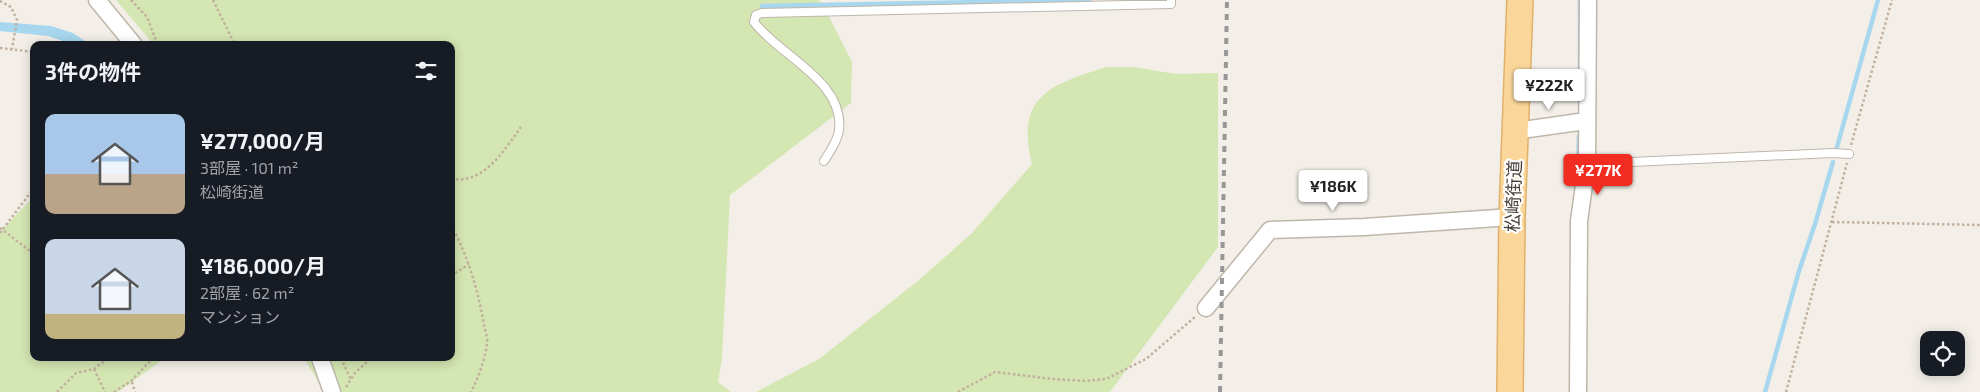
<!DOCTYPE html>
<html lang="ja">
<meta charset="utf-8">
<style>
body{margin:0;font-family:"Exo 2","Noto Sans JP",sans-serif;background:#20242c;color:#f1f3f6;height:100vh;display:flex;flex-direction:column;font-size:19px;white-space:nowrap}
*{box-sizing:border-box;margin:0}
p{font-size:16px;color:#9ea1a6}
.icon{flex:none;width:28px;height:28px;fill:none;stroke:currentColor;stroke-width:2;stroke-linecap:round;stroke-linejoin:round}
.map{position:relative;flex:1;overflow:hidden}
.sheet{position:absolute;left:30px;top:41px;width:425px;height:320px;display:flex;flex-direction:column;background:#171b24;border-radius:10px;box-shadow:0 2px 12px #0003}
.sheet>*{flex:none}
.controls{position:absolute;left:1920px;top:331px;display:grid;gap:10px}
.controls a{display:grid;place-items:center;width:45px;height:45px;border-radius:10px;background:#171b24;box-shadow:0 2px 12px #0003;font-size:25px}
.price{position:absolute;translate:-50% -42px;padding:0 11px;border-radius:5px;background:#fff;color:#222;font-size:16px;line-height:32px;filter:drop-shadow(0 1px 2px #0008)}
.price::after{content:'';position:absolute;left:50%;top:30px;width:15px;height:11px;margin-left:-8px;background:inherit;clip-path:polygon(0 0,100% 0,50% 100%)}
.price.selected{background:#f22c20;color:#fff}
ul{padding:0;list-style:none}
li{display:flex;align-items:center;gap:15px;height:125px;padding:0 15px}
li span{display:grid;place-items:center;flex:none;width:140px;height:100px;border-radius:10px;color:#555}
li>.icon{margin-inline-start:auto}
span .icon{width:60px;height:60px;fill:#fffc;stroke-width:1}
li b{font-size:21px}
h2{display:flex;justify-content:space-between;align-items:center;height:60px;padding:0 15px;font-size:21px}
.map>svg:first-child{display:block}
.green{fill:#d4e6b2}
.water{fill:#a7d7ee}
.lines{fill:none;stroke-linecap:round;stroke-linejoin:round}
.stream{stroke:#a7d7ee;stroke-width:4.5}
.service-casing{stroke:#bfb6ab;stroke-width:10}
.minor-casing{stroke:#bfb6ab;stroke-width:19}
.primary-casing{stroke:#e0b16a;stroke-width:28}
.path{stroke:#c0b09d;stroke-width:2.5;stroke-dasharray:2.5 2.5;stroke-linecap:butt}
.service{stroke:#fff;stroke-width:8}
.minor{stroke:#fff;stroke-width:16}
.primary{stroke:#fad69a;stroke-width:25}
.rail{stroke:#979797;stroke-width:4;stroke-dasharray:6 6;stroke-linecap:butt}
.labels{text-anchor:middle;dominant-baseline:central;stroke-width:4.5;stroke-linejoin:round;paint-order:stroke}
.street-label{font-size:18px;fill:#473f37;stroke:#fff}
</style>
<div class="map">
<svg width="1980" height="392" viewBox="0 0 1980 392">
<rect width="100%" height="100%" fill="#f3efe8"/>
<g class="green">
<path d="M116,0H818L822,3L852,62L851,103L730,195L722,358L718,382L731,392H328L319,383L304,358H451V45H154Z"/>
<path d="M1106,67H1134L1176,74L1218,73V247L1110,392H756L819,359L919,280L972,233L1032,164C1015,96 1050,85 1106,67Z"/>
<path d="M34,196V358H165L118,392H0V232Z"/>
</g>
<path class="water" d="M0,22L51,26L73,33L91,45H75L48,36L0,31Z"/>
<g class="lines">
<g class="stream">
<path d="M762,6L1090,0"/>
<path d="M1580,69V0"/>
<path d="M1837,147L1878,0"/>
<path d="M1578,171L1579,136"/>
<path d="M1765,392L1799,271L1815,224L1833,162"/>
</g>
<defs>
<g id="service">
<path d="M824,161C829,153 838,141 839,130C845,81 778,55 754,22L756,15L762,13L1171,4V0"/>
<path d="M1587,164L1833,153L1849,154"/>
</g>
<g id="minor">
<path d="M97,0L134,45"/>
<path d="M1515,131L1586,121"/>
<path d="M1206,308L1270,230L1364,227L1512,217"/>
<path d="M320,358L332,392"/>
<path d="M1578,392L1579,221L1587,164L1588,0"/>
</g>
<path id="primary" d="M1510,392L1512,217L1520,0"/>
</defs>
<use href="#service" class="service-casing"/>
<use href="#minor" class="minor-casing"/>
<use href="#primary" class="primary-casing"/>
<g class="path">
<path d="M131,0L147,17L155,38L159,45"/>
<path d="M213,0L235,45"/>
<path d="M0,1L11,7L17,20L12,49"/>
<path d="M0,48L34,52"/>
<path d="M1851,145L1892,0"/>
<path d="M451,179C485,184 504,150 521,127"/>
<path d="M1832,222L1980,225"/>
<path d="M451,225C468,256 478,290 484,325C485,331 488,338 487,344C485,360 478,378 471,392"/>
<path d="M0,228L34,254"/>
<path d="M0,233L34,188"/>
<path d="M451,276L469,264"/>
<path d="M341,358L351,380"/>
<path d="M94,369L105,392"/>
<path d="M132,382L135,392"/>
<path d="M346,387L355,373L371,358"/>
<path d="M57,392L76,373L94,369L108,358"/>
<path d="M114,392L131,381L153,358"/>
<path d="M958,392L995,372L1053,379L1086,381L1106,379L1146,359L1195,317"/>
<path d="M1786,392L1847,163"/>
</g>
<use href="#service" class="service"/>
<use href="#minor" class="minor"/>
<use href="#primary" class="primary"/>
<path class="rail" d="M1220,392L1227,0"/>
</g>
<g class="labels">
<g class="street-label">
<text transform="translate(1513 196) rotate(-88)">松崎街道</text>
</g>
</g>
</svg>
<div class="controls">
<a><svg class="icon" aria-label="locate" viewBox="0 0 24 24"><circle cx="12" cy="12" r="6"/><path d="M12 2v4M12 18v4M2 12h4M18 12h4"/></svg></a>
</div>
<b class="price" style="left:1549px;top:111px">¥222K</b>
<b class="price selected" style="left:1598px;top:196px">¥277K</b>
<b class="price" style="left:1333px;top:212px">¥186K</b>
<section class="sheet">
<h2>3件の物件<svg class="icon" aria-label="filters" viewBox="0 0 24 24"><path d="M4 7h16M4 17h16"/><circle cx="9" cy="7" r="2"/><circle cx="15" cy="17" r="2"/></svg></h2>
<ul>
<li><span style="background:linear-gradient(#a9c7e8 60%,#b9a48a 0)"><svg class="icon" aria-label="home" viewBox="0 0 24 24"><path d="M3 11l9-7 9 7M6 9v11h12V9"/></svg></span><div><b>¥277,000/月</b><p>3部屋 · 101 m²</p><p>松崎街道</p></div></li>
<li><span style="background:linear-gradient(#c9d6e8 75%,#c2b280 0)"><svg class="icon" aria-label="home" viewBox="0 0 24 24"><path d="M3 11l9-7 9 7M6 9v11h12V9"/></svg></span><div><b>¥186,000/月</b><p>2部屋 · 62 m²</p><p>マンション</p></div></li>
</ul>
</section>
</div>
